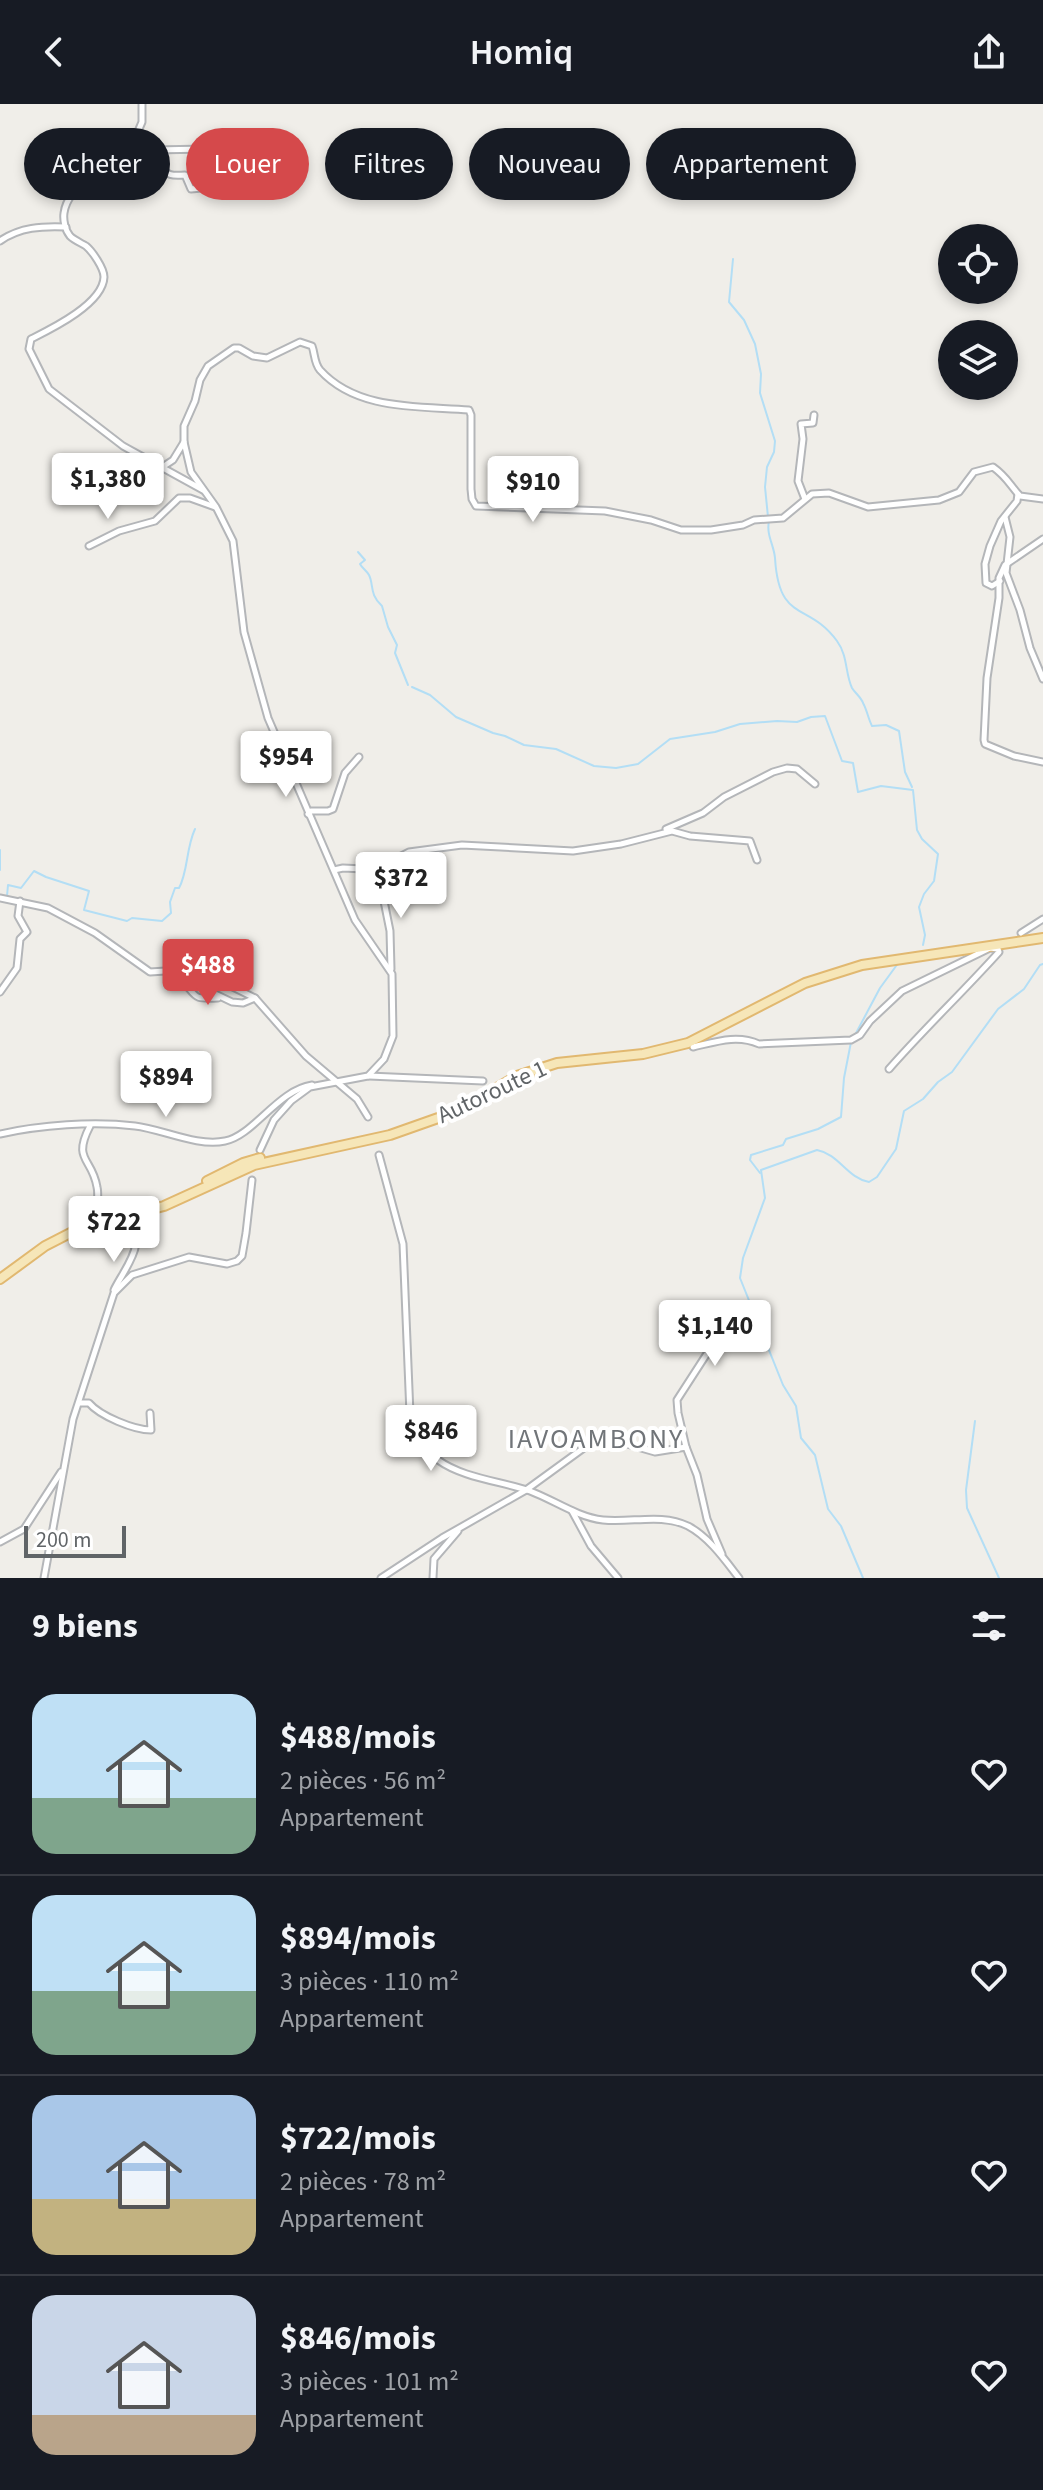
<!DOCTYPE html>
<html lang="fr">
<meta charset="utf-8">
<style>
body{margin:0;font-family:"Source Sans 3",sans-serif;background:#20242c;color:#f1f3f6;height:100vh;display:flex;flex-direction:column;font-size:30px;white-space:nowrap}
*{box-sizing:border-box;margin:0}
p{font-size:26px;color:#9ea1a6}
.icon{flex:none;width:44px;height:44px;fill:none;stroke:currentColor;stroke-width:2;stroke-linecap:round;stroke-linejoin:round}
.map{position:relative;height:1474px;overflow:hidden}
.details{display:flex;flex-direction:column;background:#171b24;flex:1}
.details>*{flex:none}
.hud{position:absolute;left:24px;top:24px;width:996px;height:72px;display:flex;gap:16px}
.controls{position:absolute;left:938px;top:120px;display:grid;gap:16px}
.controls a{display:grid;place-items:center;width:80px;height:80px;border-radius:50%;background:#171b24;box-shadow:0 4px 12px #0003;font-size:40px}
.scale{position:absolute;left:24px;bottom:20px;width:102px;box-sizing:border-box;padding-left:8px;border:4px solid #606467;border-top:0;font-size:22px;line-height:28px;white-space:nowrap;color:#606467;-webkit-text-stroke:6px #fff;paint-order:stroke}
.price{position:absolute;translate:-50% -68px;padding:0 18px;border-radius:8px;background:#fff;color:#222;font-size:26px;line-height:52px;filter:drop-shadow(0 2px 4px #0008)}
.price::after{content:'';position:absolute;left:50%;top:48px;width:24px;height:18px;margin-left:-12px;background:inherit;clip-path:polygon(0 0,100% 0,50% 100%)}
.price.selected{background:#d5494b;color:#fff}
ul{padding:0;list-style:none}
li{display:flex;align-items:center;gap:24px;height:200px;padding:0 32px}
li+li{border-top:2px solid #363941}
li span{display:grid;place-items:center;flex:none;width:224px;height:160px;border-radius:24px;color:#555}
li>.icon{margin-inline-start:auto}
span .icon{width:96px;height:96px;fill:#fffc;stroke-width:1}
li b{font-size:34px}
h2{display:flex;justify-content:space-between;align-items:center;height:96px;padding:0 32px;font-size:34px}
.chip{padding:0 28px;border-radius:36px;background:#171b24;box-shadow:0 4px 12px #0003;font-size:28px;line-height:72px}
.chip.selected{background:#d5494b;color:#fff}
header{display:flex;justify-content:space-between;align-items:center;height:104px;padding:0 32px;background:#171b24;font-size:36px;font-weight:600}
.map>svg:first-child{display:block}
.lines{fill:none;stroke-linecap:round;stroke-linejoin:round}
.stream{stroke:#b3def5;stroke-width:2}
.minor-casing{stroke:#b4b6b9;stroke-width:9}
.major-casing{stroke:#e1b870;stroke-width:12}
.minor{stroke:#fff;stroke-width:5}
.major{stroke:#f6e6b8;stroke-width:8}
.labels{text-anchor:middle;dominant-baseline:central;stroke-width:8;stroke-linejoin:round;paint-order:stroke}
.street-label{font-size:24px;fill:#606467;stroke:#fff}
.quarter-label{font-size:28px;letter-spacing:2px;fill:#717579;stroke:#fff}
</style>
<header><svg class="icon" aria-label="back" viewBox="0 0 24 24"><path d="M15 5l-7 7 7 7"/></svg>Homiq<svg class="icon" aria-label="share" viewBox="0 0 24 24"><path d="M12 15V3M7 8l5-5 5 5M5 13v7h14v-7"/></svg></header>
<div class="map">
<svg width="1043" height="1474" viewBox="0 0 1043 1474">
<rect width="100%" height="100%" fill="#f0eee9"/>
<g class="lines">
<g class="stream">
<path d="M733,155L729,198L744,216L755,240L761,270L760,289L775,337L774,348L767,363L765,383L768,413"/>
<path d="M769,417C766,431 774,441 775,454C779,520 808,497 837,537C848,552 845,569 852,584C855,589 861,593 863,599C867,606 868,614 872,622L886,621L899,627L905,668L912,683"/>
<path d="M358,448L365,456L360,460C362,464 367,467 369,471C374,481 369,490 382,502L388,523L397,541L395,549L408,581"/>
<path d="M412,583L430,591L456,613L493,629L505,632L524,641L556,645L594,662L616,664L638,660L670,635L715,628L740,620L777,617L797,618L811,613L825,612L842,657L853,659L858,688L881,682L913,686L917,726L922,735L938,750L934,777L924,790L919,803L925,831L923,841"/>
<path d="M0,746V766"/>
<path d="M3,792H7L8,781L21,784L34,767L46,773L89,787L84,806L127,817L132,814L162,817L171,809L170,798L175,784H179C188,768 186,744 195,725"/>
<path d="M855,931L880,884L899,858"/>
<path d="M760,1069L750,1056L751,1051L783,1041L786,1035L818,1025L841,1013L844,974L851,938"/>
<path d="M975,1317L966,1386L967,1404L999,1474"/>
<path d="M863,1474L841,1422L828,1405L815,1351L801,1334L796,1302L783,1281L740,1174L743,1154L765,1094L761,1066L817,1046C839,1050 847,1074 869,1078L877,1073L896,1045L904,1007L923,995L938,978L952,968L998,905L1024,885L1040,861L1043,860"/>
</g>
<defs>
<g id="minor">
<path d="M142,0V18L136,32L139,37L153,46L152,51C123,62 69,73 64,109C63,116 65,126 70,132C74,136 81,139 86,142C92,147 104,164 104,173C103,200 51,225 31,235L29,245L49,285L123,342L203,386"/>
<path d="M153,46L207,45L228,38L238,39L249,47L248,58L259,79L301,75"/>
<path d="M131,61H160C167,72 172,72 185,71L191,85L245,80L256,70"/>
<path d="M0,137C20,123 42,122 66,123"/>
<path d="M164,362L173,356L184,338"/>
<path d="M805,395L798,377L803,335L801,320L813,319L814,311"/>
<path d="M1005,413L1010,433L1006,469L1020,506L1030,544L1043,575"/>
<path d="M1043,435L1005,461L999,474V494L987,574L984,636L985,640L1014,652L1043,658"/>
<path d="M89,442L119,427L155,417L179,394H190L215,403"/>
<path d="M1000,477L992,482L986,479L985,460L990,442L1001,417L1017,397L1018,390"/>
<path d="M308,710L311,707H328L333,705L345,669L359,653"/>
<path d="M666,725L703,709L724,693L773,668L787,664L797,665L815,680"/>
<path d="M384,761L380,777L390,827L391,865"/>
<path d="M334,766L343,764L364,765L379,760L384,761L409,748L462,741L573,747L621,740L672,727L690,732L750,737L757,756"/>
<path d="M0,794L48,804L95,829L150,868L196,865L255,894L306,952L357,995L368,1013"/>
<path d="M1021,829L1043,815"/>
<path d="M167,867L232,898L243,899L255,894"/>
<path d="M182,876C198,894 192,895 218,894"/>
<path d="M0,888L17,864L20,835L27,828L18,812L20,797"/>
<path d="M693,943C715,938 737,930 759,940L851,936L860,931L870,917L902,887L990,844L998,845L999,848C963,888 924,925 889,965"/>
<path d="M369,972L483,977"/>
<path d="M90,1022C72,1057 92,1053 97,1083C99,1092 96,1100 99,1109"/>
<path d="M0,1030C40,1021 93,1017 135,1022C162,1025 197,1043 225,1037C253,1032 278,986 312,981"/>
<path d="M260,1046L274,1016L291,997L310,983L368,972L384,955L393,932L392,870L355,816L268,614L244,528L233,437L216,403L191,368L184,338V322L195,297L200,276L208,262L234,244H239L253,252L267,254L300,238L312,242C315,250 314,259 320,266C357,307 419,302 469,306L471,311V385L472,395L476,402L605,407L651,416L681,426H711L743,421L754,416L783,414L812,390L829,389L868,403L939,396L959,388L974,368L993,363C1007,373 1009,380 1020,392L1043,395"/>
<path d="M379,1051L403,1140L410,1310C416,1328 421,1344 438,1356C463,1374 500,1377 530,1387C554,1396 577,1413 603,1416C632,1419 661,1409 688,1422C709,1433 725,1456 739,1474"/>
<path d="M114,1186C123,1166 156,1130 118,1118"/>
<path d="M79,1299H89C100,1312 134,1326 151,1326L150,1309"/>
<path d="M686,1343L678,1309L677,1296L708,1248L739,1231V1202"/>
<path d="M572,1407L591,1442L618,1474"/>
<path d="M0,1438L24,1425L61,1368"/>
<path d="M44,1474L73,1315L114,1189L132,1171L189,1153L227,1160L237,1157L242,1152L246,1129L252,1076"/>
<path d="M381,1474L442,1434L526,1386L592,1338L606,1334L655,1348L686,1343L697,1371L707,1415L722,1450"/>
<path d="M433,1474L434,1455L458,1427"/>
</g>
<g id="major">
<path d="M207,1077L243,1059L260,1054"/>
<path d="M0,1175L45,1142L80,1124L164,1102L254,1061L390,1031L458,1007L517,972L557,959L643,950L688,939L805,879L862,861L1043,834"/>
</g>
</defs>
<use href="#minor" class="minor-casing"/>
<use href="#major" class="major-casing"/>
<use href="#minor" class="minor"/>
<use href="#major" class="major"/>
</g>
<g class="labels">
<g class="street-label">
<text transform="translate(492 988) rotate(-25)">Autoroute 1</text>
</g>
<g class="quarter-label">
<text x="596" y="1335">IAVOAMBONY</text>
</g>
</g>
</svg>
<div class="controls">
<a><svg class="icon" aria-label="locate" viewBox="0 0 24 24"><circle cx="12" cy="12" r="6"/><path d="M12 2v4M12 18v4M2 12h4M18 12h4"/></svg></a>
<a><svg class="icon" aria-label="layers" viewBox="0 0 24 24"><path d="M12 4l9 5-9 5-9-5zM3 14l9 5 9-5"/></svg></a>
</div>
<div class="scale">200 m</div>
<b class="price" style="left:108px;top:417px">$1,380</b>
<b class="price" style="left:533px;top:420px">$910</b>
<b class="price" style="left:286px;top:695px">$954</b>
<b class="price" style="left:401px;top:816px">$372</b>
<b class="price selected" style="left:208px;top:903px">$488</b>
<b class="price" style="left:166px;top:1015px">$894</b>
<b class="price" style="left:114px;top:1160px">$722</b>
<b class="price" style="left:715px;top:1264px">$1,140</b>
<b class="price" style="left:431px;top:1369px">$846</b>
<div class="hud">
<a class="chip">Acheter</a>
<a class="chip selected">Louer</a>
<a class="chip">Filtres</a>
<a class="chip">Nouveau</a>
<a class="chip">Appartement</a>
</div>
</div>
<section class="details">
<h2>9 biens<svg class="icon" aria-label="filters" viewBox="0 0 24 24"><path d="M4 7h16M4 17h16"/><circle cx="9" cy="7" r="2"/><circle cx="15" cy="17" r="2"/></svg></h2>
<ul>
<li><span style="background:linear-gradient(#bfe0f5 65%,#7fa58c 0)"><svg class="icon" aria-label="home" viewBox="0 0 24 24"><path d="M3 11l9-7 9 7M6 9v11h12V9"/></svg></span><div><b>$488/mois</b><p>2 pièces · 56 m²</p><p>Appartement</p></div><svg class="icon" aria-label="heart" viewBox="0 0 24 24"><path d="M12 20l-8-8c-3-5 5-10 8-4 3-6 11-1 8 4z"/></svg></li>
<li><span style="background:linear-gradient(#bfe0f5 60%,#7fa58c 0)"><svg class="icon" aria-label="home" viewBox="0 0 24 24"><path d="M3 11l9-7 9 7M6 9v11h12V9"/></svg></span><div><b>$894/mois</b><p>3 pièces · 110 m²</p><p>Appartement</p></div><svg class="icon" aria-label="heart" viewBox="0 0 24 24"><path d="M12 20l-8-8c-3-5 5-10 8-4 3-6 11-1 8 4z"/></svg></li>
<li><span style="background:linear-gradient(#a9c7e8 65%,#c2b280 0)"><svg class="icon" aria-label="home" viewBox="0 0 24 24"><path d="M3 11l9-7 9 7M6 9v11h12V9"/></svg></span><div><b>$722/mois</b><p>2 pièces · 78 m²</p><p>Appartement</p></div><svg class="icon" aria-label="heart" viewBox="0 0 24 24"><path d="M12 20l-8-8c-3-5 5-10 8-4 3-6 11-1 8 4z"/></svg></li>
<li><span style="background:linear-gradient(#c9d6e8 75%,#b9a48a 0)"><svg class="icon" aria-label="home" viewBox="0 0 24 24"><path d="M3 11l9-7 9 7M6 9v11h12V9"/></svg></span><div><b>$846/mois</b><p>3 pièces · 101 m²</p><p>Appartement</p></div><svg class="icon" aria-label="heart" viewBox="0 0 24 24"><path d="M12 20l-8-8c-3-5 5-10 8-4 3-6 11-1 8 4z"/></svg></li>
</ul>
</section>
